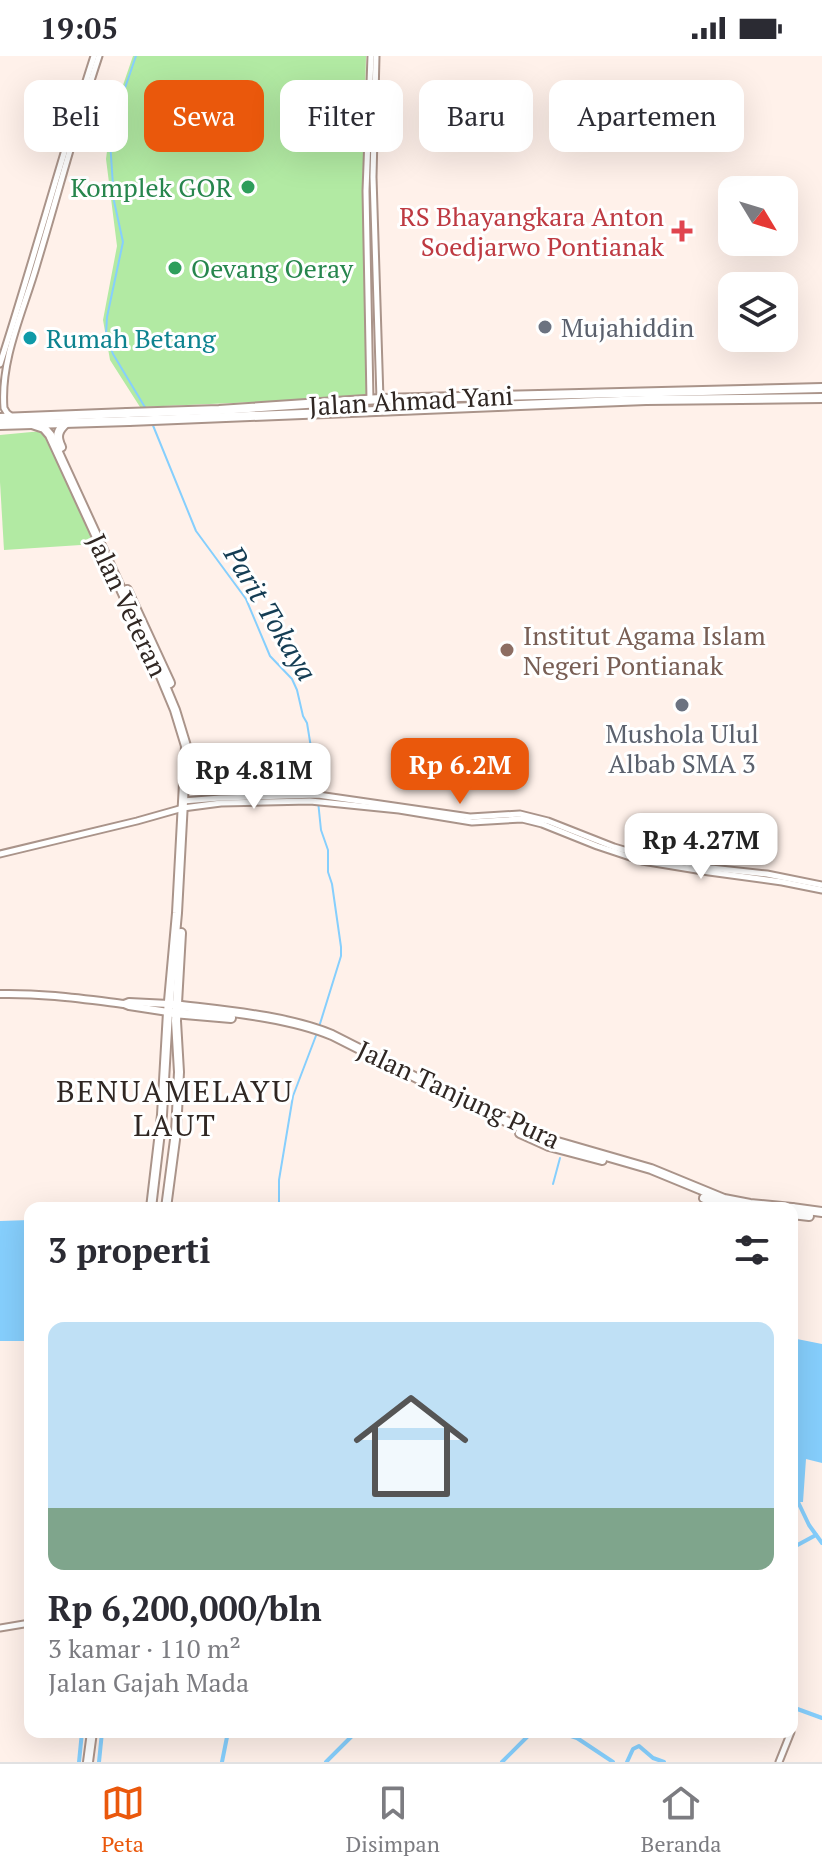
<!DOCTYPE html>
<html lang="id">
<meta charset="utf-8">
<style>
body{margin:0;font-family:"PT Serif",serif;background:#f7f7f7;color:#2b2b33;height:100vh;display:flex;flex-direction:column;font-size:30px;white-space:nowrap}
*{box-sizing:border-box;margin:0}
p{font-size:26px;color:#7c7c81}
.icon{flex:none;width:44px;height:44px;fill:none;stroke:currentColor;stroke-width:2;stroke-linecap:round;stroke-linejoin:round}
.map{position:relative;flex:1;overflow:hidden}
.details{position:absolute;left:24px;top:1146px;width:774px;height:536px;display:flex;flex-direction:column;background:#fff;border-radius:16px;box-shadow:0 8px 32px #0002}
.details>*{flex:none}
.hud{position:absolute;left:24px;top:24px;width:774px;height:72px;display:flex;gap:16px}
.needle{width:52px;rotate:128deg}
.fabs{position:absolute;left:718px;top:120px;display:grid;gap:16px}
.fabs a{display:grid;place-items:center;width:80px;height:80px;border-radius:16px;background:#fff;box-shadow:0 8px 32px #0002;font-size:40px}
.price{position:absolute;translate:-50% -68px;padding:0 18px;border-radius:16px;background:#fff;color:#222;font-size:26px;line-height:52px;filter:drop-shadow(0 2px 4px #0008)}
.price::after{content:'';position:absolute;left:50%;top:48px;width:24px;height:18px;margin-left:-12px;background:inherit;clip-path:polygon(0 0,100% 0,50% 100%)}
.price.on{background:#ea580c;color:#fff}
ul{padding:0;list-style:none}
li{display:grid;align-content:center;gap:16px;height:424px;padding:0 24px}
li+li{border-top:2px solid #e1e1e2}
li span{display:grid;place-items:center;height:248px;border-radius:16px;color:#555}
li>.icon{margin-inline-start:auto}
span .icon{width:144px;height:144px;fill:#fffc;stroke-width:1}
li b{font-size:34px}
h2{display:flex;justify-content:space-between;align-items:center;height:96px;padding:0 24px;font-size:34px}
.tag{padding:0 28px;border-radius:16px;background:#fff;box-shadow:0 8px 32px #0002;font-size:28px;line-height:72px}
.tag.on{background:#ea580c;color:#fff}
.status{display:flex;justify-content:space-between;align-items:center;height:56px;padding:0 40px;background:#fff;direction:ltr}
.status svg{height:22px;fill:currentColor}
.tab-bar{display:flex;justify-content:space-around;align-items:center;height:112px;border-top:2px solid #e1e1e2;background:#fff;font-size:22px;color:#7c7c81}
.tab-bar a{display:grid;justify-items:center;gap:4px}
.tab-bar .on{color:#ea580c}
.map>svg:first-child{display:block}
.green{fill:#b2eaa3}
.water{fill:#86cffd}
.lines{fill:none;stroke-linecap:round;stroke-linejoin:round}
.stream{stroke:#86cffd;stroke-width:2}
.canal{stroke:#86cffd;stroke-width:4}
.tertiary-casing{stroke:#aa948a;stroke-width:9}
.secondary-casing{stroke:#aa948a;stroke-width:10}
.primary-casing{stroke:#aa948a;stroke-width:12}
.trunk-casing{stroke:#aa948a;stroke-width:12}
.tertiary{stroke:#fff;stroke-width:5}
.secondary{stroke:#fff;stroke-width:6}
.primary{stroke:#fff;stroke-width:8}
.trunk{stroke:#fff;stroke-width:8}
.leisure-dot{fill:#2e9e5b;stroke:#fff;stroke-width:3}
.health-dot{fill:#e0444e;stroke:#fff;stroke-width:3}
.worship-dot{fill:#6b7280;stroke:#fff;stroke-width:3}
.culture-dot{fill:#0f9aa8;stroke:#fff;stroke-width:3}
.education-dot{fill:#8d6e63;stroke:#fff;stroke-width:3}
.labels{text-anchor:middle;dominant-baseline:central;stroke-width:6;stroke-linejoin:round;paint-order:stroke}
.leisure-label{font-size:26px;fill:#27864d;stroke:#fff;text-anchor:end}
.health-label{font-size:26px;fill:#be3a42;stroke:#fff;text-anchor:end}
.worship-label{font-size:26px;fill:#5b616d;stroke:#fff;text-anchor:start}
.culture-label{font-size:26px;fill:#0d838f;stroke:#fff;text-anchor:start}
.street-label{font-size:26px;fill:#302723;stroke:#fff}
.education-label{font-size:26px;fill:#785e54;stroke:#fff;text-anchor:start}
.water-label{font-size:28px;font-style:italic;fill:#143d54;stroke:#fff}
.quarter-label{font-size:30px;letter-spacing:2px;fill:#302723;stroke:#fff}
</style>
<div class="status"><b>19:05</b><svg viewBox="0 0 49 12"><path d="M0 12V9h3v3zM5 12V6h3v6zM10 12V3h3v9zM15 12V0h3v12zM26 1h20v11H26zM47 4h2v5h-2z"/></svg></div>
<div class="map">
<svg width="822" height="1706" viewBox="0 0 822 1706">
<rect width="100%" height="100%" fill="#fff1ea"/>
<g class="green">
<path d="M133,0H366L362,142L371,341L140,351L110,304L103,264L117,190L106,103L111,64Z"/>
<path d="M42,375L96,488L4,494L0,426V379Z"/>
</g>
<g class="water">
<path d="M30,1164V1285H0V1165Z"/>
<path d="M792,1282L822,1288V1407L806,1403L803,1446H795L794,1429L792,1426Z"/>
</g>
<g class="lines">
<g class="stream">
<path d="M136,0L117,55L110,85L114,145L123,186L107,261L106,279L113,298L146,353"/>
<path d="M152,367L196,475L246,543L270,600L292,623L297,634L303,660L307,667L315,716L321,774L328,794V816L332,828L341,891V900L319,971"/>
<path d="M553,1128L560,1102"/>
<path d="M279,1152V1124L293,1040L317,977"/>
</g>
<g class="canal">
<path d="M798,1446L809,1469L822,1487"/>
<path d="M792,1492L816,1479"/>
<path d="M792,1651L822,1662"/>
<path d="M559,1676L577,1682L613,1706"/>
<path d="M79,1706L82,1676"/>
<path d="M99,1706L102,1676"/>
<path d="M222,1706L228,1676"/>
<path d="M326,1706L356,1676"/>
<path d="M502,1706L532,1676"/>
<path d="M627,1706L633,1693L639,1690L653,1702L664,1706"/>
</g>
<defs>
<g id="tertiary">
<path d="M376,0L373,121L380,343"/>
<path d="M0,308C33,206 61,102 94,0"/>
<path d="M370,344L366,135L371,0"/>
<path d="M12,361L7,357L4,352C0,303 24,254 37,208C58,138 76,69 99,0"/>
<path d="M183,745L220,742L318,739L470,761L520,758L548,765L614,791L641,799L711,812L767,818L822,829"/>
<path d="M0,798L137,765L183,752L221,747L310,745L399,754L472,766L522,763L542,768L597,790L642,805L709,816L782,826L822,834"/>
<path d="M0,1572L30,1567"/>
<path d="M779,1706L791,1676"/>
</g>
<g id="secondary">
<path d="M0,938C41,937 83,943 124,948L129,950L168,956"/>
<path d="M124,948L129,946L169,948"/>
</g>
<g id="primary">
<path d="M127,357L219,354L380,343L822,332"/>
<path d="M129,365L646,344L822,342"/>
</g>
<g id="trunk">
<path d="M0,362L127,357"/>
<path d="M32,368L44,372L50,379L160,618L175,654L186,690L177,857L168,956L162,1059L151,1152"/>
<path d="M0,369L129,365"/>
<path d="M61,391C56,381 57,375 66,367"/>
<path d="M127,534L170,627"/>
<path d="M174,949C222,955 287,960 332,979L478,1053L547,1083L651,1113L724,1143L750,1148L792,1152"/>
<path d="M173,957L231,962"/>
<path d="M520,1077L549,1090L602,1104"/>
<path d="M704,1142L736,1152"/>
<path d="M166,1152L176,1076L179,1016L176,965L181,877"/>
<path d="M792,1152L822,1156"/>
<path d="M792,1158L809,1160"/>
<path d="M88,1706L92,1676"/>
</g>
</defs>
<use href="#tertiary" class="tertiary-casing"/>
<use href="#secondary" class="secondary-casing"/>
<use href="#primary" class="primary-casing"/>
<use href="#trunk" class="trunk-casing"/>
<use href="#tertiary" class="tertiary"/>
<use href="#secondary" class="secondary"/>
<use href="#primary" class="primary"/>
<use href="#trunk" class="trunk"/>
</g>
<g class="leisure-dot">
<circle cx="248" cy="131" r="8"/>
<circle cx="175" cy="212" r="8"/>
</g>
<path class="health-dot" d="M678 163h8v8h8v8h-8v8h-8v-8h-8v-8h8z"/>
<g class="worship-dot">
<circle cx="545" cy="271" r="8"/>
<circle cx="682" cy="649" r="8"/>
</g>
<circle class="culture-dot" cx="30" cy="282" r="8"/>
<circle class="education-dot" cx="507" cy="594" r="8"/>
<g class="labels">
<g class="leisure-label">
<text x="232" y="131">Komplek GOR</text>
<text x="191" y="212" text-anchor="start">Oevang Oeray</text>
</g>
<g class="health-label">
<text x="664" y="160">RS Bhayangkara Anton<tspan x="664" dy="30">Soedjarwo Pontianak</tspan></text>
</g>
<g class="worship-label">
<text x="561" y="271">Mujahiddin</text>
<text x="682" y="677" text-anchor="middle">Mushola Ulul<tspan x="682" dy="30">Albab SMA 3</tspan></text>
</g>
<g class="culture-label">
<text x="46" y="282">Rumah Betang</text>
</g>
<g class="street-label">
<text transform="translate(411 344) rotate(-3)">Jalan Ahmad Yani</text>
<text transform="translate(128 549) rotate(65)">Jalan Veteran</text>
<text transform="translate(459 1038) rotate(25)">Jalan Tanjung Pura</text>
</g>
<g class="education-label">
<text x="523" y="579">Institut Agama Islam<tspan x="523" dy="30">Negeri Pontianak</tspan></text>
</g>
<g class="water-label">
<text transform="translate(271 557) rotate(59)">Parit Tokaya</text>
</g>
<g class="quarter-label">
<text x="175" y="1035">BENUAMELAYU<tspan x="175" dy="34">LAUT</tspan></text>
</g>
</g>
</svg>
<div class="fabs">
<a><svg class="needle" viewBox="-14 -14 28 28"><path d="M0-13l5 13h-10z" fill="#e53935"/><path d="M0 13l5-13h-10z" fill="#7c7c81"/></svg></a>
<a><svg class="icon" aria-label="layers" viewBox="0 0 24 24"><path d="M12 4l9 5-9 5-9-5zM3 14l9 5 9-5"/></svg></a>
</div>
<b class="price on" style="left:460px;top:750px">Rp 6.2M</b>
<b class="price" style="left:254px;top:755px">Rp 4.81M</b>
<b class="price" style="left:701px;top:825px">Rp 4.27M</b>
<div class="hud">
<a class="tag">Beli</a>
<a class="tag on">Sewa</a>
<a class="tag">Filter</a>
<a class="tag">Baru</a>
<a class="tag">Apartemen</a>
</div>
<section class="details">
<h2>3 properti<svg class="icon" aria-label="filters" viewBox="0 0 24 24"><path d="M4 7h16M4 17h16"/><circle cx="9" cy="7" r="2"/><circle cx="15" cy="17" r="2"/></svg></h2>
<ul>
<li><span style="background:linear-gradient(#bfe0f5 75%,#7fa58c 0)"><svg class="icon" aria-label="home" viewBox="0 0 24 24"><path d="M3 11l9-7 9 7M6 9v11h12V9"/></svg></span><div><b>Rp 6,200,000/bln</b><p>3 kamar · 110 m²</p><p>Jalan Gajah Mada</p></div></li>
</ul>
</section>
</div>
<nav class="tab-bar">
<a class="on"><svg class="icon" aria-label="map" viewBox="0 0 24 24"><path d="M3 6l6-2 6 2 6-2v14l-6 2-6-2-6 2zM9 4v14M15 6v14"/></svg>Peta</a>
<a><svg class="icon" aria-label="saved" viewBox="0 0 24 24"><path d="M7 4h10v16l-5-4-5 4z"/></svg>Disimpan</a>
<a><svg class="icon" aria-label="home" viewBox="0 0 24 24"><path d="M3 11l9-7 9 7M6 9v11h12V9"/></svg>Beranda</a>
</nav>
